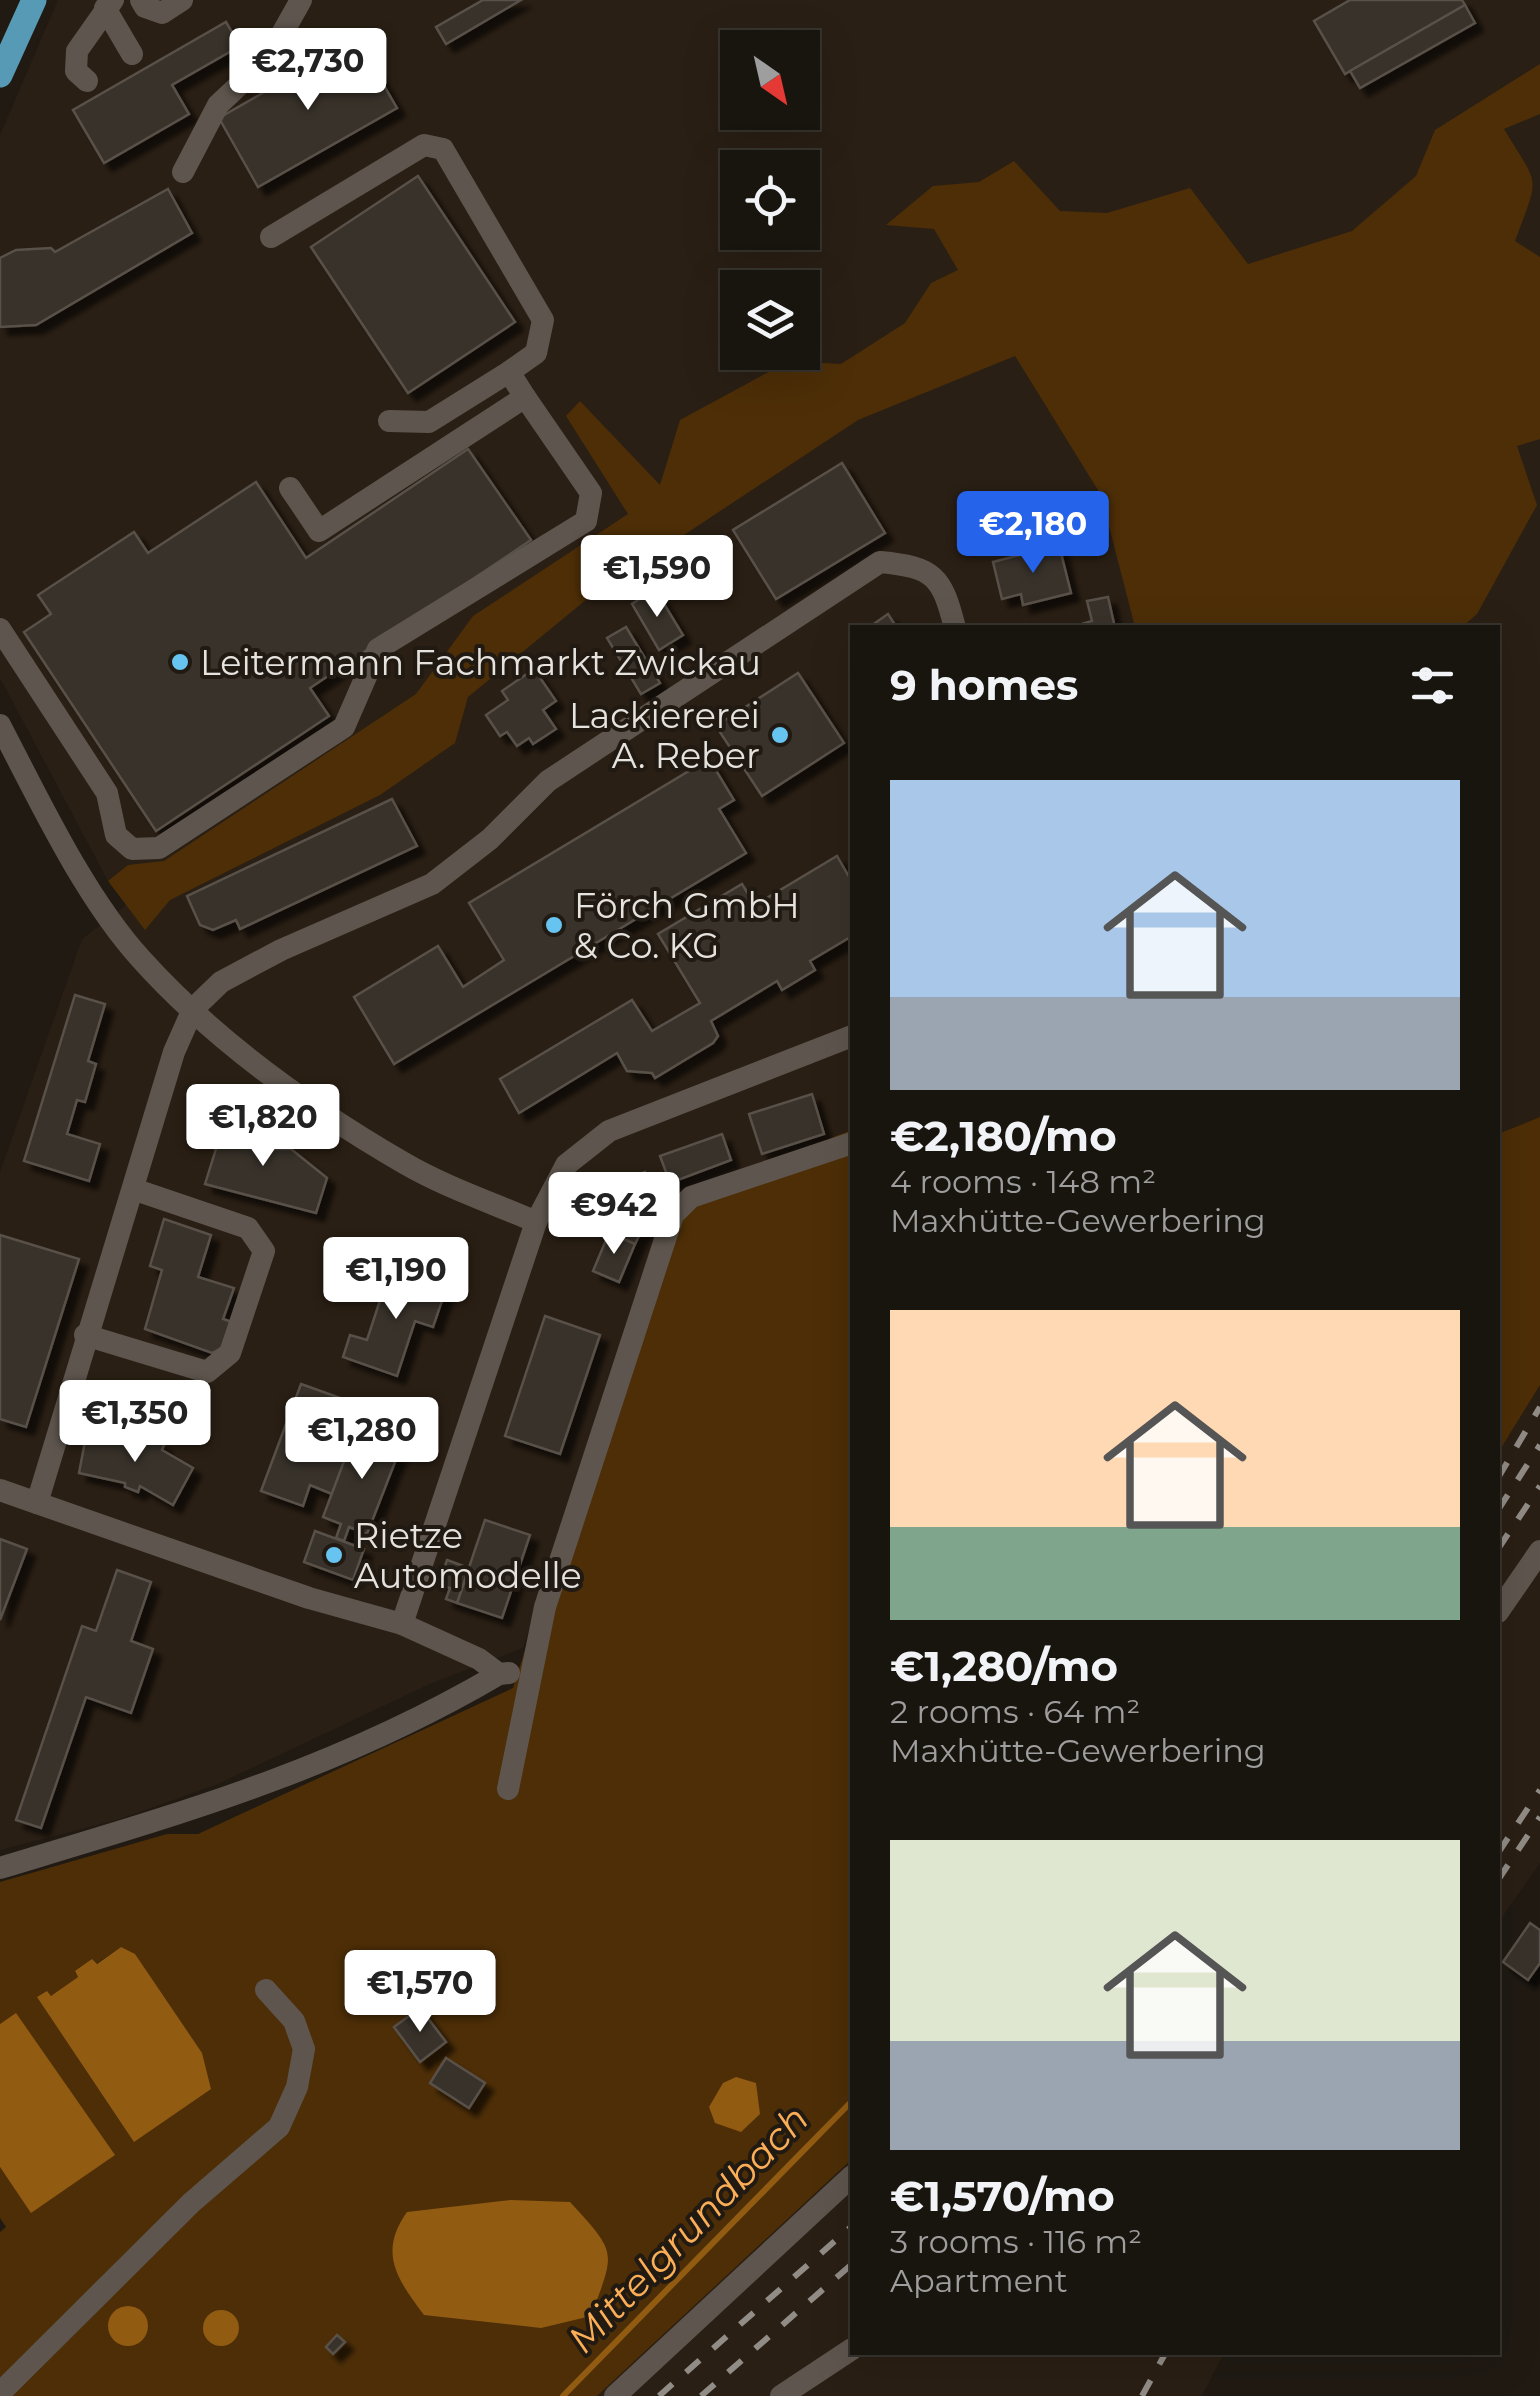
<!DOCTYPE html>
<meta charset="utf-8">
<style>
body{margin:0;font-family:Montserrat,sans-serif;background:#25211c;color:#f1f3f6;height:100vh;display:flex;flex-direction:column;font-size:38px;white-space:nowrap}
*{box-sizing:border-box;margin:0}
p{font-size:32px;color:#9f9e9e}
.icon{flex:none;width:55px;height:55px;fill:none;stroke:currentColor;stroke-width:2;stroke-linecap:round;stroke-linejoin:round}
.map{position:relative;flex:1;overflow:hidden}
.panel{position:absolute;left:850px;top:625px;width:650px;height:1730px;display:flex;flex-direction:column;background:#18140e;border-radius:0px;box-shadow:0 10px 40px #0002,0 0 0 2px #36332e}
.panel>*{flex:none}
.needle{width:65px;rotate:146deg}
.controls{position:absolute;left:720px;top:30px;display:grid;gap:20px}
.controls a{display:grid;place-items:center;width:100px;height:100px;border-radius:0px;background:#18140e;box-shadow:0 10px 40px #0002,0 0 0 2px #36332e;font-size:50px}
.price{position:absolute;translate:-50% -85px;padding:0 22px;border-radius:10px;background:#fff;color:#222;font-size:32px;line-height:65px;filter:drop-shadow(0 2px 5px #0008)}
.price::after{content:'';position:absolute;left:50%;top:60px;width:30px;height:22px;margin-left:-15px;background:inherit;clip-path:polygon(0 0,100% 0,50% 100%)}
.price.active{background:#2563eb;color:#fff}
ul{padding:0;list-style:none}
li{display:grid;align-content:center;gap:20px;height:530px;padding:0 40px}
li span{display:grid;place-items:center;height:310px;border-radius:0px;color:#555}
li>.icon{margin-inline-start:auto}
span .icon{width:180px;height:180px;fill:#fffc;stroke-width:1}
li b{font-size:42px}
h2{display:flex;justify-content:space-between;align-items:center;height:120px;padding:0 40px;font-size:42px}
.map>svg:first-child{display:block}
.built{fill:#2a1f14;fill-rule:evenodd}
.green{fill:#4d2e07;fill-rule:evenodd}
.water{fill:#915b12}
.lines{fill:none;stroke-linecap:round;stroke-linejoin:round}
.stream{stroke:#915b12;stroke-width:6}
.building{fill:#373029;stroke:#595149;stroke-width:2.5;filter:url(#shadow)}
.minor{stroke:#5e564e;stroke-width:22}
.major{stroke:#579ab6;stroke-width:25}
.rail{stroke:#918c86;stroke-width:6;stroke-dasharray:18 18;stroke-linecap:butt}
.poi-dot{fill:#67c4f0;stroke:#201a13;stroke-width:4}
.labels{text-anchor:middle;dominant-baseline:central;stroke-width:8;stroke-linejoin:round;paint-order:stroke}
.poi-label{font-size:35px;fill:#e6e2dd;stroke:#201a13;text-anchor:start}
.water-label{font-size:38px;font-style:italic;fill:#fbae56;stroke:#201a13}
</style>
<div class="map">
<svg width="1540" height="2396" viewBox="0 0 1540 2396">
<defs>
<filter id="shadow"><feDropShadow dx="8" dy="8" stdDeviation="2.5" flood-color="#0009"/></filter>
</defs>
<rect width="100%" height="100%" fill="#201a13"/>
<g class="built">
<path d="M58,0H1540V1117L1498,1134V628H852V1130L691,1189L666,1209L523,1648L432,1683L218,1784L120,1819L0,1850V1172L82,939L126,905L108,881L0,678V135ZM738,48H802V112H738ZM738,168H802V232H738ZM738,288H802V352H738Z"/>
<path d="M1540,1385V1863L1498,1923V1453Z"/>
<path d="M852,2159V2352L1224,2353L1202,2396H597Z"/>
</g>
<g class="green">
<path d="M1540,64V114L1504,129C1540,189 1540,173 1515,241L1540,257V439L1517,446L1537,505L1477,614L1462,627H1135L1101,495L1015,356L858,420L587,599L468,697L455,743L380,795L170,900L145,930L108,881L128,865L164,861L416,694L473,616L628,514L566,416L580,401L660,485L680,420L789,361L841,364L905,323L931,283L958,270L934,229L886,225L933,186L979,182L1014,161L1060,211L1107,213L1190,188L1248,264L1352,231L1416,176L1435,130Z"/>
<path d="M1540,1117V1385L1498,1453V1134Z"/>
<path d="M852,1130V2159L597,2396H0V2232L6,2227L0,2218V2167L32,2212L16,2014L0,2024V1882L167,1834H198L513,1688L666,1209L690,1189ZM121,1947L134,2141L47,1991L51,1997L78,1977L75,1972L96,1964ZM511,2200L424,2315L476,2205Z"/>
</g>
<g class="water">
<path d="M121,1947L135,1954L202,2053L211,2089L134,2142L37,1997L47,1991L51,1996L78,1977L75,1971L92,1959L97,1964Z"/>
<path d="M16,2013L115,2155L31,2213L0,2167V2024Z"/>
<path d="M736,2077L756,2083L760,2114L741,2132L715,2123L709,2107L723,2083Z"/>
<path d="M511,2200L570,2202C618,2254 615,2251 591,2316L541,2328L424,2315C397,2279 378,2253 407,2212Z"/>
<circle cx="128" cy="2326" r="20"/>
<circle cx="221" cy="2328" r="18"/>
</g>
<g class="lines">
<path class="stream" d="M563,2396L852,2101"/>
</g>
<g class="building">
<path d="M483,0H521L446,44L436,27Z"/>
<path d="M1350,0H1462L1465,5L1345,74L1314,21Z"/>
<path d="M1465,5L1475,23L1360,88L1350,71Z"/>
<path d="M226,22L240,46L172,85L189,114L104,163L73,110Z"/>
<path d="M357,39L397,108L258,187L219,118Z"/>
<path d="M418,176L515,322L408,393L311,247Z"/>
<path d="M168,189L192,233L36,325L0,327V258L16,250L51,248L55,252Z"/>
<path d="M468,449L531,540L310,688L329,716L156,831L24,632L51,614L38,595L134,532L148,553L256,482L306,558Z"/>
<path d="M842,463L885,533L776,599L733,530Z"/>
<path d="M1059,545L1071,593L1023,605L1021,594L1002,599L993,562Z"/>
<path d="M655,589L683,635L659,650L632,604Z"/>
<path d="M1108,597L1115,628H1068L1092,621L1087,601Z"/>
<path d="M888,614L897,628H868Z"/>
<path d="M626,627L660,683L641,694L607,638Z"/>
<path d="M534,669L556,701L543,710L556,729L533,744L529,738L517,746L507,732L500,736L486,715L508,700L502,691Z"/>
<path d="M798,673L844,743L762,796L716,726Z"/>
<path d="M709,759L734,800L719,809L746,853L394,1064L354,997L438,946L463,987L504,960L469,903Z"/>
<path d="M392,799L417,846L240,929L236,920L213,930L200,925L187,896Z"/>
<path d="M837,856L852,882V936L810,961L815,970L782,990L777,981L711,1021L718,1036L713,1043L655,1078L652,1073L627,1071L617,1053L519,1113L500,1079L632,1000L652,1031L700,1003L658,934L742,884L755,905Z"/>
<path d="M75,995L105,1004L88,1061L96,1064L85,1102L77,1100L67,1134L100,1144L89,1181L24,1161Z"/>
<path d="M812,1094L824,1134L762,1154L749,1114Z"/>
<path d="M227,1114L271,1135L267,1149H291L327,1178L316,1213L205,1184Z"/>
<path d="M722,1134L731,1160L670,1183L660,1156Z"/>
<path d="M645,1172L657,1199L635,1244L590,1224L612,1184Z"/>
<path d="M164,1219L211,1235L198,1277L234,1288L223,1319L235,1323L229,1344L212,1353L145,1329L162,1270L150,1266Z"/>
<path d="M609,1233L635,1244L619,1282L593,1271Z"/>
<path d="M0,1235L79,1259L26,1427L0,1419Z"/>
<path d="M390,1270L446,1289L433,1327L415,1321L397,1376L343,1357L350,1335L367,1340Z"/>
<path d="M545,1316L600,1335L560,1454L505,1436Z"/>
<path d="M301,1384L343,1399L327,1441L349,1449L332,1494L310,1485L303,1506L261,1491Z"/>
<path d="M357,1427L402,1444L367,1534L349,1527L344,1541L336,1538L341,1524L323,1517Z"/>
<path d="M87,1431L135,1441L136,1436L150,1438L164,1445L162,1450L193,1468L173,1505L140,1486L138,1492L125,1487V1483L79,1473Z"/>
<path d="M485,1520L530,1535L502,1618L457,1603Z"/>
<path d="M315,1531L364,1549L353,1580L304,1562Z"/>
<path d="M0,1539L27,1549L0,1620Z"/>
<path d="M447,1560L469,1568L457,1603L446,1599L450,1588L439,1584Z"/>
<path d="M117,1570L151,1582L131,1641L153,1649L131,1713L86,1697L41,1828L16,1820L82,1626L96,1631Z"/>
<path d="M1530,1923L1540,1930V1963L1528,1980L1503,1962Z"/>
<path d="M420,2008L446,2042L420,2062L394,2027Z"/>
<path d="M446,2058L485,2083L469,2108L430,2083Z"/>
<path d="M337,2335L345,2342L333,2354L326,2347Z"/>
</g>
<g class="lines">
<g class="minor">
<path d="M141,0L145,7L162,13L182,0"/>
<path d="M105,8L132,54"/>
<path d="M87,81L76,71L77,51L113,0"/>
<path d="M183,172L218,105L269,57L301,0"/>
<path d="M271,237L424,145L443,149L543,320L536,353L509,372L525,397"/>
<path d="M389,421L429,422L509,372"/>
<path d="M0,629L107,793L116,835L132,849L159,848L344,727L378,649L586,521L591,493L525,397L319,531L290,488"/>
<path d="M0,725C39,800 84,896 141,959C213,1039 311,1109 404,1163C445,1187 493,1203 536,1222"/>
<path d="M85,1335L207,1372L230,1353L264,1251L248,1228L133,1189"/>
<path d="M0,1490L37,1503"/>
<path d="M1498,1612L1540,1551"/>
<path d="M402,1624L309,1598L37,1503L174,1052L193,1009L221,982L281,950L432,884L490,839L548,781L880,562C934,567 942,576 955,628"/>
<path d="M499,1674L479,1659L402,1624L536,1222L566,1165L609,1131L852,1036"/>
<path d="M508,1789L545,1607L673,1215L691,1197L852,1143"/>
<path d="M0,1868C179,1814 336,1770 499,1674L509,1673"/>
<path d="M0,2393L191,2203L279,2127L297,2087L304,2049L294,2021L266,1990"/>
<path d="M615,2396L852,2176"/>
<path d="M781,2396L852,2349"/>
</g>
<path class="major" d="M0,75L34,0"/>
<g class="rail">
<path d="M1498,1478L1540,1407"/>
<path d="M1498,1510L1540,1445"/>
<path d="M1498,1549L1540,1486"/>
<path d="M1498,1853L1540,1790"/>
<path d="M1498,1880L1540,1817"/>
<path d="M659,2396L852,2226"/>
<path d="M701,2396L852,2264"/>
<path d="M1142,2396L1166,2352"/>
</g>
</g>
<g class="poi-dot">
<circle cx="180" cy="662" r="10"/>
<circle cx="780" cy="735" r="10"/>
<circle cx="554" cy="925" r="10"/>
<circle cx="334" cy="1555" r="10"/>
</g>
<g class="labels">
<g class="poi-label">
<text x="200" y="662">Leitermann Fachmarkt Zwickau</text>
<text x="760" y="715" text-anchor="end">Lackiererei<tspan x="760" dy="40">A. Reber</tspan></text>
<text x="574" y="905">Förch GmbH<tspan x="574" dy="40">&amp; Co. KG</tspan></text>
<text x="354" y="1535">Rietze<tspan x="354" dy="40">Automodelle</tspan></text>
</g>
<g class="water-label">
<text transform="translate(688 2229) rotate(-46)">Mittelgrundbach</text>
</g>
</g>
</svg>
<div class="controls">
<a><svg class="needle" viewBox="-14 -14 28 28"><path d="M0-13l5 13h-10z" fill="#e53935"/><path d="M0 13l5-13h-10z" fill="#9f9e9e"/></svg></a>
<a><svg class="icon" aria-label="locate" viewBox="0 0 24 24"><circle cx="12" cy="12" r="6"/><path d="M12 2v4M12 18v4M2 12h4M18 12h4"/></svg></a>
<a><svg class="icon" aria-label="layers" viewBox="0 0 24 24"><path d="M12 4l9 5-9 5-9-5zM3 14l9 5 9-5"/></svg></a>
</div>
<b class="price" style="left:308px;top:113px">€2,730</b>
<b class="price active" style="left:1033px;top:576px">€2,180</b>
<b class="price" style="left:657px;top:620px">€1,590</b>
<b class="price" style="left:263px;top:1169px">€1,820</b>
<b class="price" style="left:614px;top:1257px">€942</b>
<b class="price" style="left:396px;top:1322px">€1,190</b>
<b class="price" style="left:135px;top:1465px">€1,350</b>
<b class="price" style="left:362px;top:1482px">€1,280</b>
<b class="price" style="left:420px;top:2035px">€1,570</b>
<section class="panel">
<h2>9 homes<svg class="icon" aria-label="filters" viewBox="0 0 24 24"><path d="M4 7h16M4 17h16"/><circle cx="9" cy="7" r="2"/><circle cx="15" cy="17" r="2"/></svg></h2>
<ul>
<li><span style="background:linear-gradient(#a9c7e8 70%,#9aa5b1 0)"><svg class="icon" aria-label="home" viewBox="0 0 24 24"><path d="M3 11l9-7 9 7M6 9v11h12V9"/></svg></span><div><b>€2,180/mo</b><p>4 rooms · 148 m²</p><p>Maxhütte-Gewerbering</p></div></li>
<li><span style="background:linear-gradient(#ffd9b3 70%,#7fa58c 0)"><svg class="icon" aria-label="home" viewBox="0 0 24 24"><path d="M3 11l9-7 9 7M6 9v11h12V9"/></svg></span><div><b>€1,280/mo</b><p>2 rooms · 64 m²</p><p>Maxhütte-Gewerbering</p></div></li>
<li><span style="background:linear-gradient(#dfe7d0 65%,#9aa5b1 0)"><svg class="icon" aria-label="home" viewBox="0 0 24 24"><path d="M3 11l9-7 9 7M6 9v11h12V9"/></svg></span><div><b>€1,570/mo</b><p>3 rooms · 116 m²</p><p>Apartment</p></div></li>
</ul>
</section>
</div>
